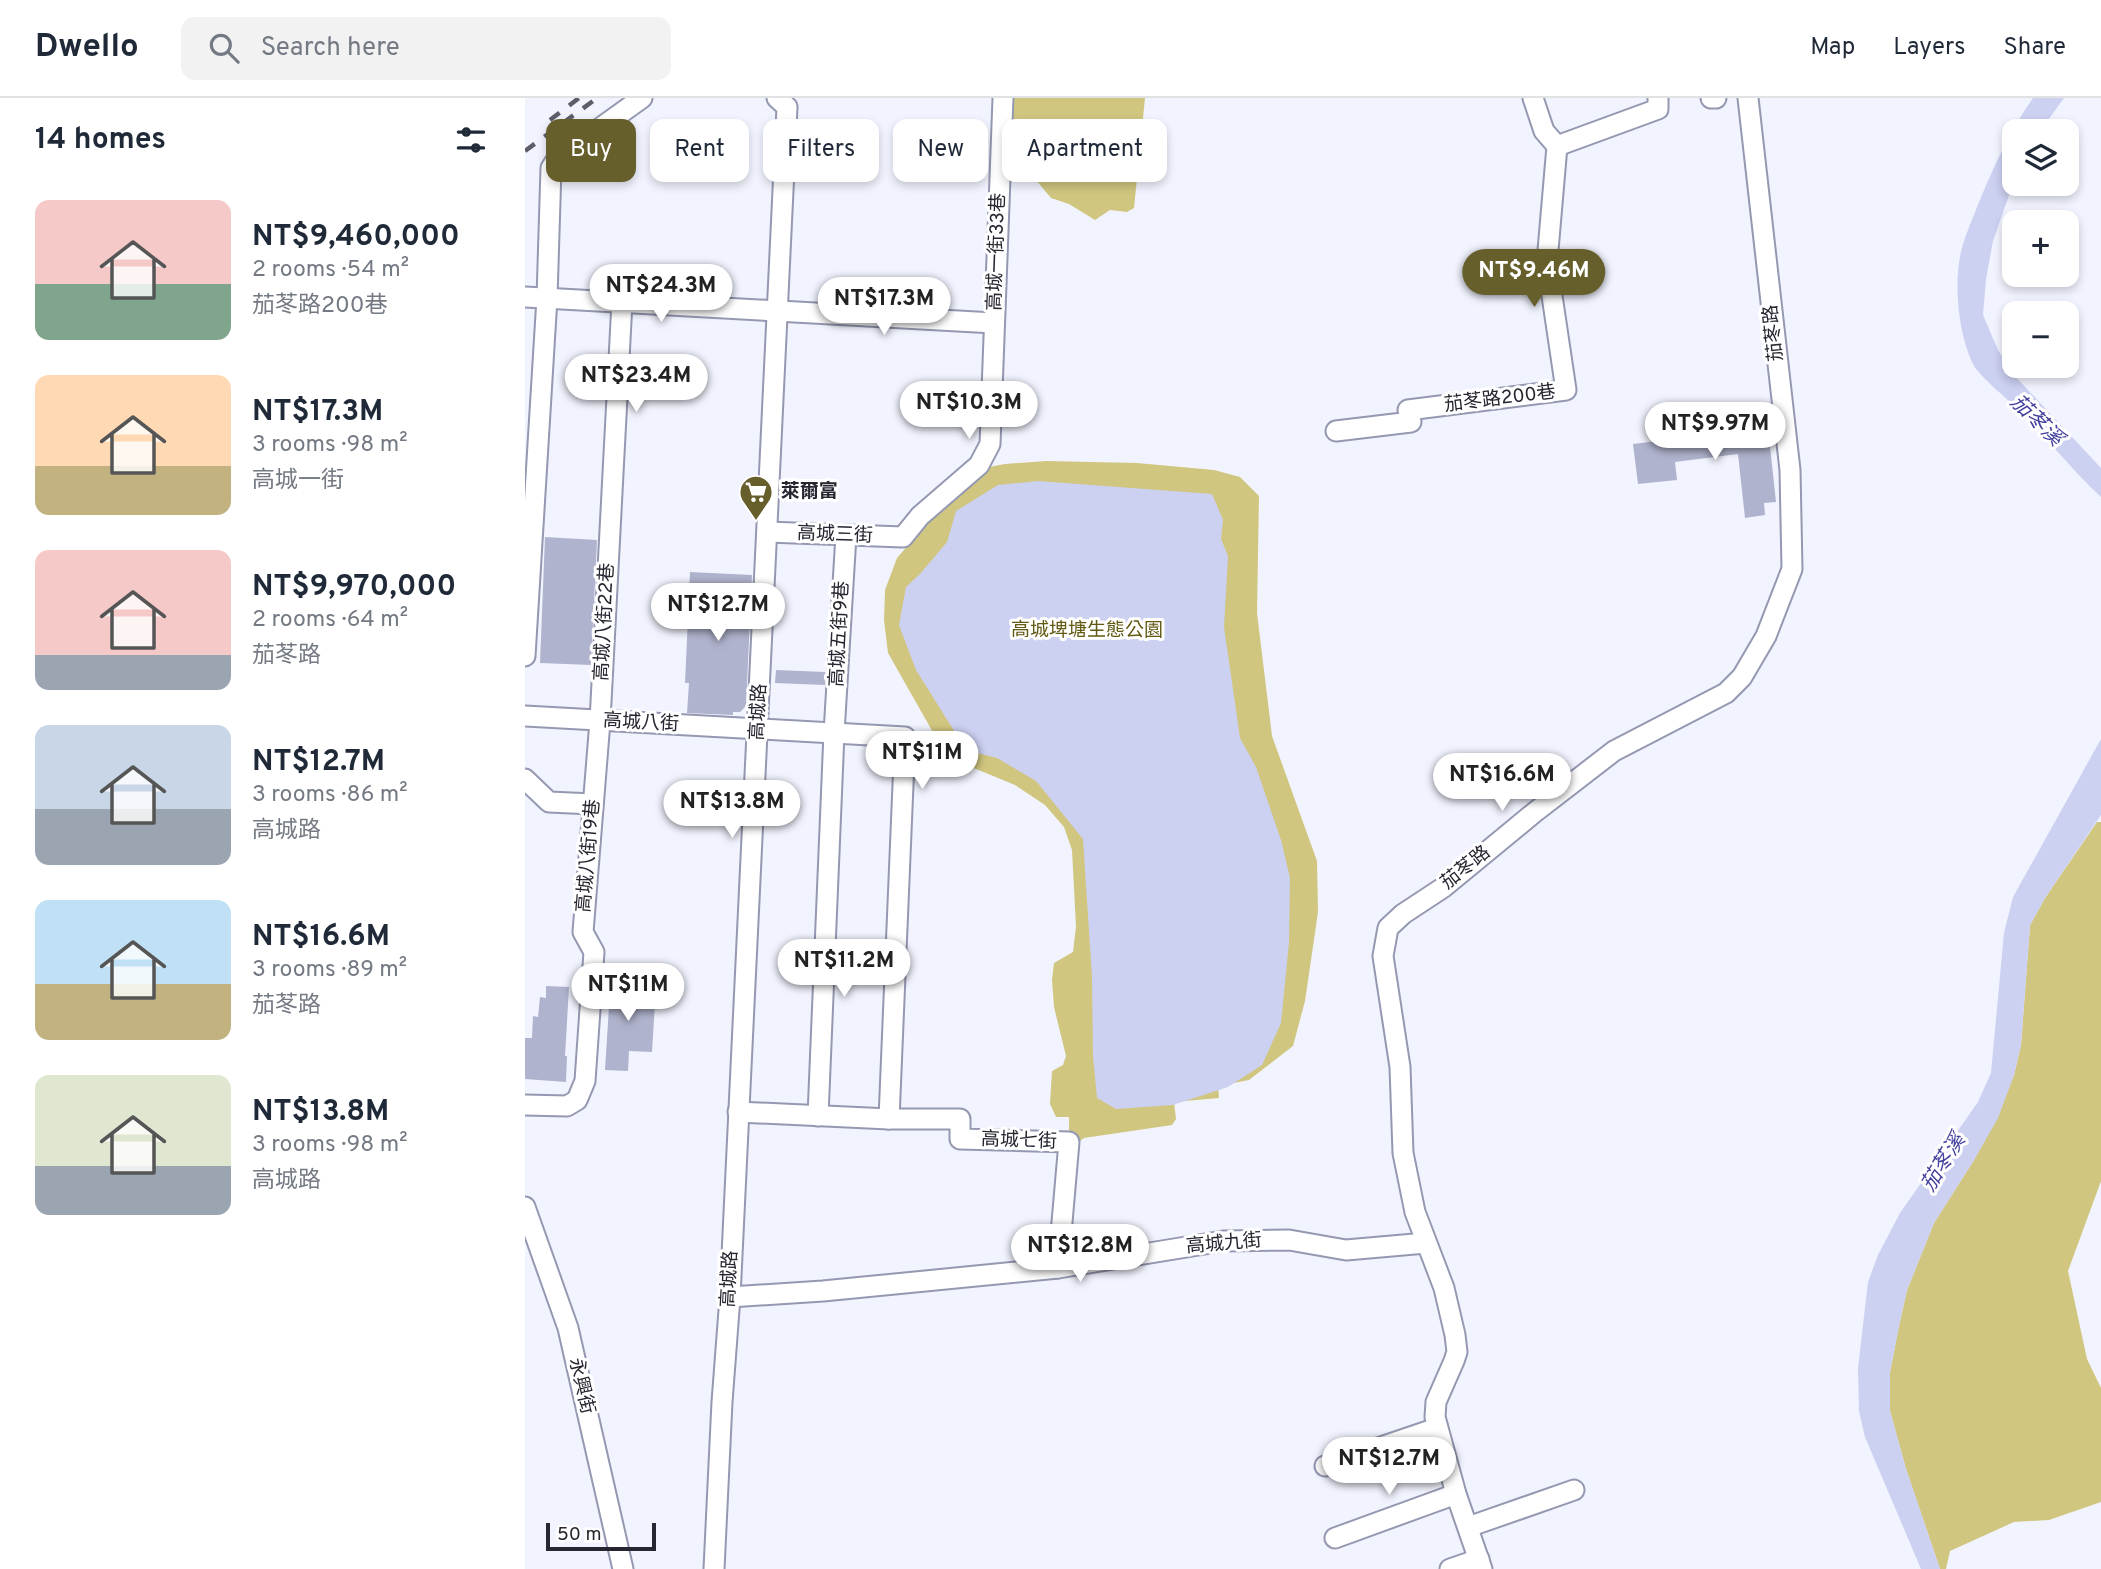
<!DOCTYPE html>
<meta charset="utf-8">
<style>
body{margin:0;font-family:Overpass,"Noto Sans TC",sans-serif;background:#f2f2f3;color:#1f2937;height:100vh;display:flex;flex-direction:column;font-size:26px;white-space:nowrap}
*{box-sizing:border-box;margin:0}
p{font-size:23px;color:#747a83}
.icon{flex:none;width:38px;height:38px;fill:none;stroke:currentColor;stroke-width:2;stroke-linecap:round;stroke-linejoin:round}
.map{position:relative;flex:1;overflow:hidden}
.drawer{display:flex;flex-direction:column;background:#fff;width:525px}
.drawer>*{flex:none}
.top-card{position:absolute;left:21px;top:21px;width:665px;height:63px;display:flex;gap:14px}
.fabs{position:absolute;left:1477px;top:21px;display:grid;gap:14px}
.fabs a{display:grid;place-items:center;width:77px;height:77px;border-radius:14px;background:#fff;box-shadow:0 4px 10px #0003;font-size:35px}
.scale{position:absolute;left:21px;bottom:18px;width:110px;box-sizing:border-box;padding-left:7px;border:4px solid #252630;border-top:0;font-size:19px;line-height:24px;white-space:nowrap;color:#252630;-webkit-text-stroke:5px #fff;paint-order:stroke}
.price{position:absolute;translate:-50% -60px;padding:0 16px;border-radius:24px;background:#fff;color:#222;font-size:23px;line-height:46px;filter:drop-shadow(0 2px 4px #0008)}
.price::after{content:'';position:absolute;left:50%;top:42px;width:21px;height:16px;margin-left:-10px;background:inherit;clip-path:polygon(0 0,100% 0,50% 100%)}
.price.current{background:#665f2b;color:#fff}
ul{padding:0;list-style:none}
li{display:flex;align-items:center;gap:21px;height:175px;padding:0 35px}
li span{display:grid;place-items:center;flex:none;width:196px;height:140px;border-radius:14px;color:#555}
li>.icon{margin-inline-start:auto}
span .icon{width:84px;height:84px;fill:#fffc;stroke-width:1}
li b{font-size:30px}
h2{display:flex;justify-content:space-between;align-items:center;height:84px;padding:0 35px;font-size:30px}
.chip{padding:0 24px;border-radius:14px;background:#fff;box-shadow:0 4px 10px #0003;font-size:24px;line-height:63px}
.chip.current{background:#665f2b;color:#fff}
header{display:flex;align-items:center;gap:42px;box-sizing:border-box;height:98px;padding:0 35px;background:#fff;border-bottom:2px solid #e0e1e3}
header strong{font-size:33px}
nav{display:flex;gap:38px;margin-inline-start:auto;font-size:24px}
.search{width:490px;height:63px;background:#f2f2f3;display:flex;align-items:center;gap:18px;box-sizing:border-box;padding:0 24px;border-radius:14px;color:#747a83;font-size:26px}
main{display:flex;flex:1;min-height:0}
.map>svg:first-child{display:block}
.green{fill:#d0c67f}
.water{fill:#ccd0f1}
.building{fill:#b0b3cd}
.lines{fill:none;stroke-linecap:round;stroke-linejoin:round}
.minor-casing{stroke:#9498b1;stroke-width:23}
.minor{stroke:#fff;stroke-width:19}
.rail{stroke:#5c5d67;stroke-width:4.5;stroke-dasharray:12 12;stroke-linecap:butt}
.labels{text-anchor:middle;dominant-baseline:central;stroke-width:6;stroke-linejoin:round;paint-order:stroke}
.street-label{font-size:19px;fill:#252630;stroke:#fff}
.poi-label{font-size:19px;font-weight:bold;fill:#252630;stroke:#fff;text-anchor:start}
.park-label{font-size:19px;fill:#625913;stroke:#fff}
.water-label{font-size:21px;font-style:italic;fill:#44429e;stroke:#fff}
</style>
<header>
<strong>Dwello</strong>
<div class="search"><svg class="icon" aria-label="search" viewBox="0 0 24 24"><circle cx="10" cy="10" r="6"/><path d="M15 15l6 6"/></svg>Search here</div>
<nav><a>Map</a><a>Layers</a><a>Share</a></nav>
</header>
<main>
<section class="drawer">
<h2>14 homes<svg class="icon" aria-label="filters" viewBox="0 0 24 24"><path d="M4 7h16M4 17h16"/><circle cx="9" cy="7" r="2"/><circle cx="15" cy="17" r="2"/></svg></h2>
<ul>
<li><span style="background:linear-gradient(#f6c9c9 60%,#7fa58c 0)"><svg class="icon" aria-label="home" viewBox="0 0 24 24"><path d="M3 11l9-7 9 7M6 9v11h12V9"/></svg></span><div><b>NT$9,460,000</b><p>2 rooms · 54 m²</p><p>茄苳路200巷</p></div></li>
<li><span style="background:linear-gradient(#ffd9b3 65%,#c2b280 0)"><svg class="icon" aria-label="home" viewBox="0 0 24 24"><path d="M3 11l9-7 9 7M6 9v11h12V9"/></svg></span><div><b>NT$17.3M</b><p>3 rooms · 98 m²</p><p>高城一街</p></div></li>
<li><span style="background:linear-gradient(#f6c9c9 75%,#9aa5b1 0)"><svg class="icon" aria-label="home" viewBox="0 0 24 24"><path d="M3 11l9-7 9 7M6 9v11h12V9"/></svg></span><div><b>NT$9,970,000</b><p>2 rooms · 64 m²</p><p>茄苳路</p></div></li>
<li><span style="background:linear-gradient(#c9d6e8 60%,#9aa5b1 0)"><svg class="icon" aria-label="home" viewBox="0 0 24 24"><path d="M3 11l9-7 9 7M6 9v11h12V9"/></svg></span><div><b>NT$12.7M</b><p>3 rooms · 86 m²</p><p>高城路</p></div></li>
<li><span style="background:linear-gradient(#bfe0f5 60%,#c2b280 0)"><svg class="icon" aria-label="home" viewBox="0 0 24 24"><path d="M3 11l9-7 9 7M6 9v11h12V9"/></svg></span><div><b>NT$16.6M</b><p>3 rooms · 89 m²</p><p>茄苳路</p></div></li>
<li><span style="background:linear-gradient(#dfe7d0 65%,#9aa5b1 0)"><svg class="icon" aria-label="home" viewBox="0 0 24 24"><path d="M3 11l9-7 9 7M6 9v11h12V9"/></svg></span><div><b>NT$13.8M</b><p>3 rooms · 98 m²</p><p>高城路</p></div></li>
</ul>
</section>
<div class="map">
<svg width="1576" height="1471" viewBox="0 0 1576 1471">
<rect width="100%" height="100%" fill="#f1f3fe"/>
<g class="green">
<path d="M486,0H620L609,110L602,114L585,112L570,122L544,106L526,100L485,51Z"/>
<path d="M521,363L612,365L689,372L715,379L734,398L732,515L747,638L792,763L793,814L780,903L768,948L724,982L693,988L694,1000L649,1004L651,1021L647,1027L559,1040L551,1046L544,1037V1019H531L525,1006L527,973L538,967L541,958L529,909L527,882L529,865L548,854L551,829L547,752L539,729L520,707L490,687L422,659L363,555L359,522L360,492L372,460L428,396L464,369L480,366Z"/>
<path d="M1572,724H1576V1083L1543,1173L1562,1261L1576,1290V1404L1524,1422L1489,1424L1425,1453L1421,1471H1415L1381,1371L1365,1313V1274L1374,1228L1382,1192L1409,1125L1449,1062L1472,1020L1489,977L1496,947L1505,827L1520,800Z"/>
</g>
<g class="water">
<path d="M1508,0H1539L1515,33H1489V83L1468,143L1461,181L1458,217L1473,252L1489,277L1576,370V399C1547,372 1523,341 1495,313C1484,302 1452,277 1447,264C1434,236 1429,190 1435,159C1438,142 1446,125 1452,109C1468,70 1484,34 1508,0Z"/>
<path d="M513,383L687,396L698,422L696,441L703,458L699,529L715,640L731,669L756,742L765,780L764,844L756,925L737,967L703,989L648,1007L591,1011L572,1000L568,958L567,879L558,741L511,683L472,660L441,652L391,572L374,527L381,489L395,476L422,444L431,413L473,387Z"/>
<path d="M1576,641V717L1520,800L1505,827L1496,947L1489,977L1473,1020L1449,1062L1409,1125L1382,1192L1374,1228L1365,1274V1313L1381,1371L1415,1471H1396L1340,1339L1334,1313L1333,1270L1343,1184L1353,1157L1375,1115L1453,1004L1466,975L1479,835L1488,799Z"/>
</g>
<g class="building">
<path d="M1243,330L1251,404L1239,405L1240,417L1220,420L1213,356L1150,364L1152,382L1113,386L1108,346Z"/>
<path d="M20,439L72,442L66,567L15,565Z"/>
<path d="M165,474L227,477L221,608L215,614H208V617L162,615L164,585H160Z"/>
<path d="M251,572L300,574V587L250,585Z"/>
<path d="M86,877L109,878L108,892L124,893L123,905H130L127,954L104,953L103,973L80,972Z"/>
<path d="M21,888L44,889L40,958H42L41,984L0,981V940H7L8,918L13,919L15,899L21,900Z"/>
</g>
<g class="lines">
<defs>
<g id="minor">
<path d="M1008,0L1019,33L1032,48"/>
<path d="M1186,0H1191"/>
<path d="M0,199L469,225"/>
<path d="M811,333L886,324L883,312L1041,292L1022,164L1032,48L1133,11V0"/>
<path d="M242,434L378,439L395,418L454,367L465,346L478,0"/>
<path d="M0,558L22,200L26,70L32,61L117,0"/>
<path d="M0,618L380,639L364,1021"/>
<path d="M0,681L24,704L68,706"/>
<path d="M0,1007L42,1008L52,1002L60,983L69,854L58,834L75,623L97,204"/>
<path d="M213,1014L364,1021H435V1041L544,1044L533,1170"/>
<path d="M293,1018L309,635L321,437"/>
<path d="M0,1109L43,1230L98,1471"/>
<path d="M205,1199L298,1193L533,1170L698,1143L764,1142L821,1152L901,1145"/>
<path d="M800,1368L912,1330"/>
<path d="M943,1429L1049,1392"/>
<path d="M810,1440L931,1396"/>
<path d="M189,1471L197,1304L205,1199L262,9L252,0"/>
<path d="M925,1471L954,1461"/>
<path d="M957,1471L931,1396L910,1319L911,1304L929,1263L932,1254L930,1237L919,1190L890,1114L878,1055L875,969L858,858L863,830L878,816L919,789L1010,714L1089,653L1201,595L1217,579L1241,538L1267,471L1265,372L1223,0"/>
</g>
</defs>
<use href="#minor" class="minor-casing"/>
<use href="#minor" class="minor"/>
<g class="rail">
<path d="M25,22L54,0"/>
<path d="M0,53L72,0"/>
</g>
</g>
<defs>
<symbol id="supermarket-pin" viewBox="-11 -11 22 30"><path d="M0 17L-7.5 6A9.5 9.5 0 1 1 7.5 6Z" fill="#665f2b" stroke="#fff"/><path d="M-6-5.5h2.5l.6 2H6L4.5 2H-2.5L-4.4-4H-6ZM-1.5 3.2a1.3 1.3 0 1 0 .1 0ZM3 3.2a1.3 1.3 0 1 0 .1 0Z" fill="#fff"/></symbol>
</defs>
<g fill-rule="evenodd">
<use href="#supermarket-pin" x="212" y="375" width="38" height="52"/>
</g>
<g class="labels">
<g class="street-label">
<text transform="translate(472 154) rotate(-88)">高城一街33巷</text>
<text transform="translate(1249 235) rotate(-96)">茄苳路</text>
<text transform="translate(975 301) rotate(-7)">茄苳路200巷</text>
<text transform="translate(310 437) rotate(2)">高城三街</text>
<text transform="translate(80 524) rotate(-87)">高城八街22巷</text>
<text transform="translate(315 536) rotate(-87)">高城五街9巷</text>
<text transform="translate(234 614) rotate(-87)">高城路</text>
<text transform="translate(116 625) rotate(3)">高城八街</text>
<text transform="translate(64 758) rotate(-85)">高城八街19巷</text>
<text transform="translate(941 770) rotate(-39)">茄苳路</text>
<text transform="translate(494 1043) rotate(2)">高城七街</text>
<text transform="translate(699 1146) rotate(-5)">高城九街</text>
<text transform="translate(205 1181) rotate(-87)">高城路</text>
<text transform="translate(56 1288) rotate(77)">永興街</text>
</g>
<g class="poi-label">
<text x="256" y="394">萊爾富</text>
</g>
<g class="park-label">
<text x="562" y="533">高城埤塘生態公園</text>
</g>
<g class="water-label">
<text transform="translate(1511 323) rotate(44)">茄苳溪</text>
<text transform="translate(1419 1065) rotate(-58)">茄苳溪</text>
</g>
</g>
</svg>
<div class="fabs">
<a><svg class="icon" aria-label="layers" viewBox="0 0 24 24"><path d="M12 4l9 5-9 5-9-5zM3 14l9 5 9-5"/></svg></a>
<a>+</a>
<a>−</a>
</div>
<div class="scale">50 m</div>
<b class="price current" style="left:1009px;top:211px">NT$9.46M</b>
<b class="price" style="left:136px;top:226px">NT$24.3M</b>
<b class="price" style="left:359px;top:239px">NT$17.3M</b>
<b class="price" style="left:111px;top:316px">NT$23.4M</b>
<b class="price" style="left:444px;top:343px">NT$10.3M</b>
<b class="price" style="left:1190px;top:364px">NT$9.97M</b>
<b class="price" style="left:193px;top:545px">NT$12.7M</b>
<b class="price" style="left:397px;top:693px">NT$11M</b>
<b class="price" style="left:977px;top:715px">NT$16.6M</b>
<b class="price" style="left:207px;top:742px">NT$13.8M</b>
<b class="price" style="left:319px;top:901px">NT$11.2M</b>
<b class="price" style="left:103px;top:925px">NT$11M</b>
<b class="price" style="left:555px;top:1186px">NT$12.8M</b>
<b class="price" style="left:864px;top:1399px">NT$12.7M</b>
<div class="top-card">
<a class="chip current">Buy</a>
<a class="chip">Rent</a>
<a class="chip">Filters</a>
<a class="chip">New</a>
<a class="chip">Apartment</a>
</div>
</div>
</main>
